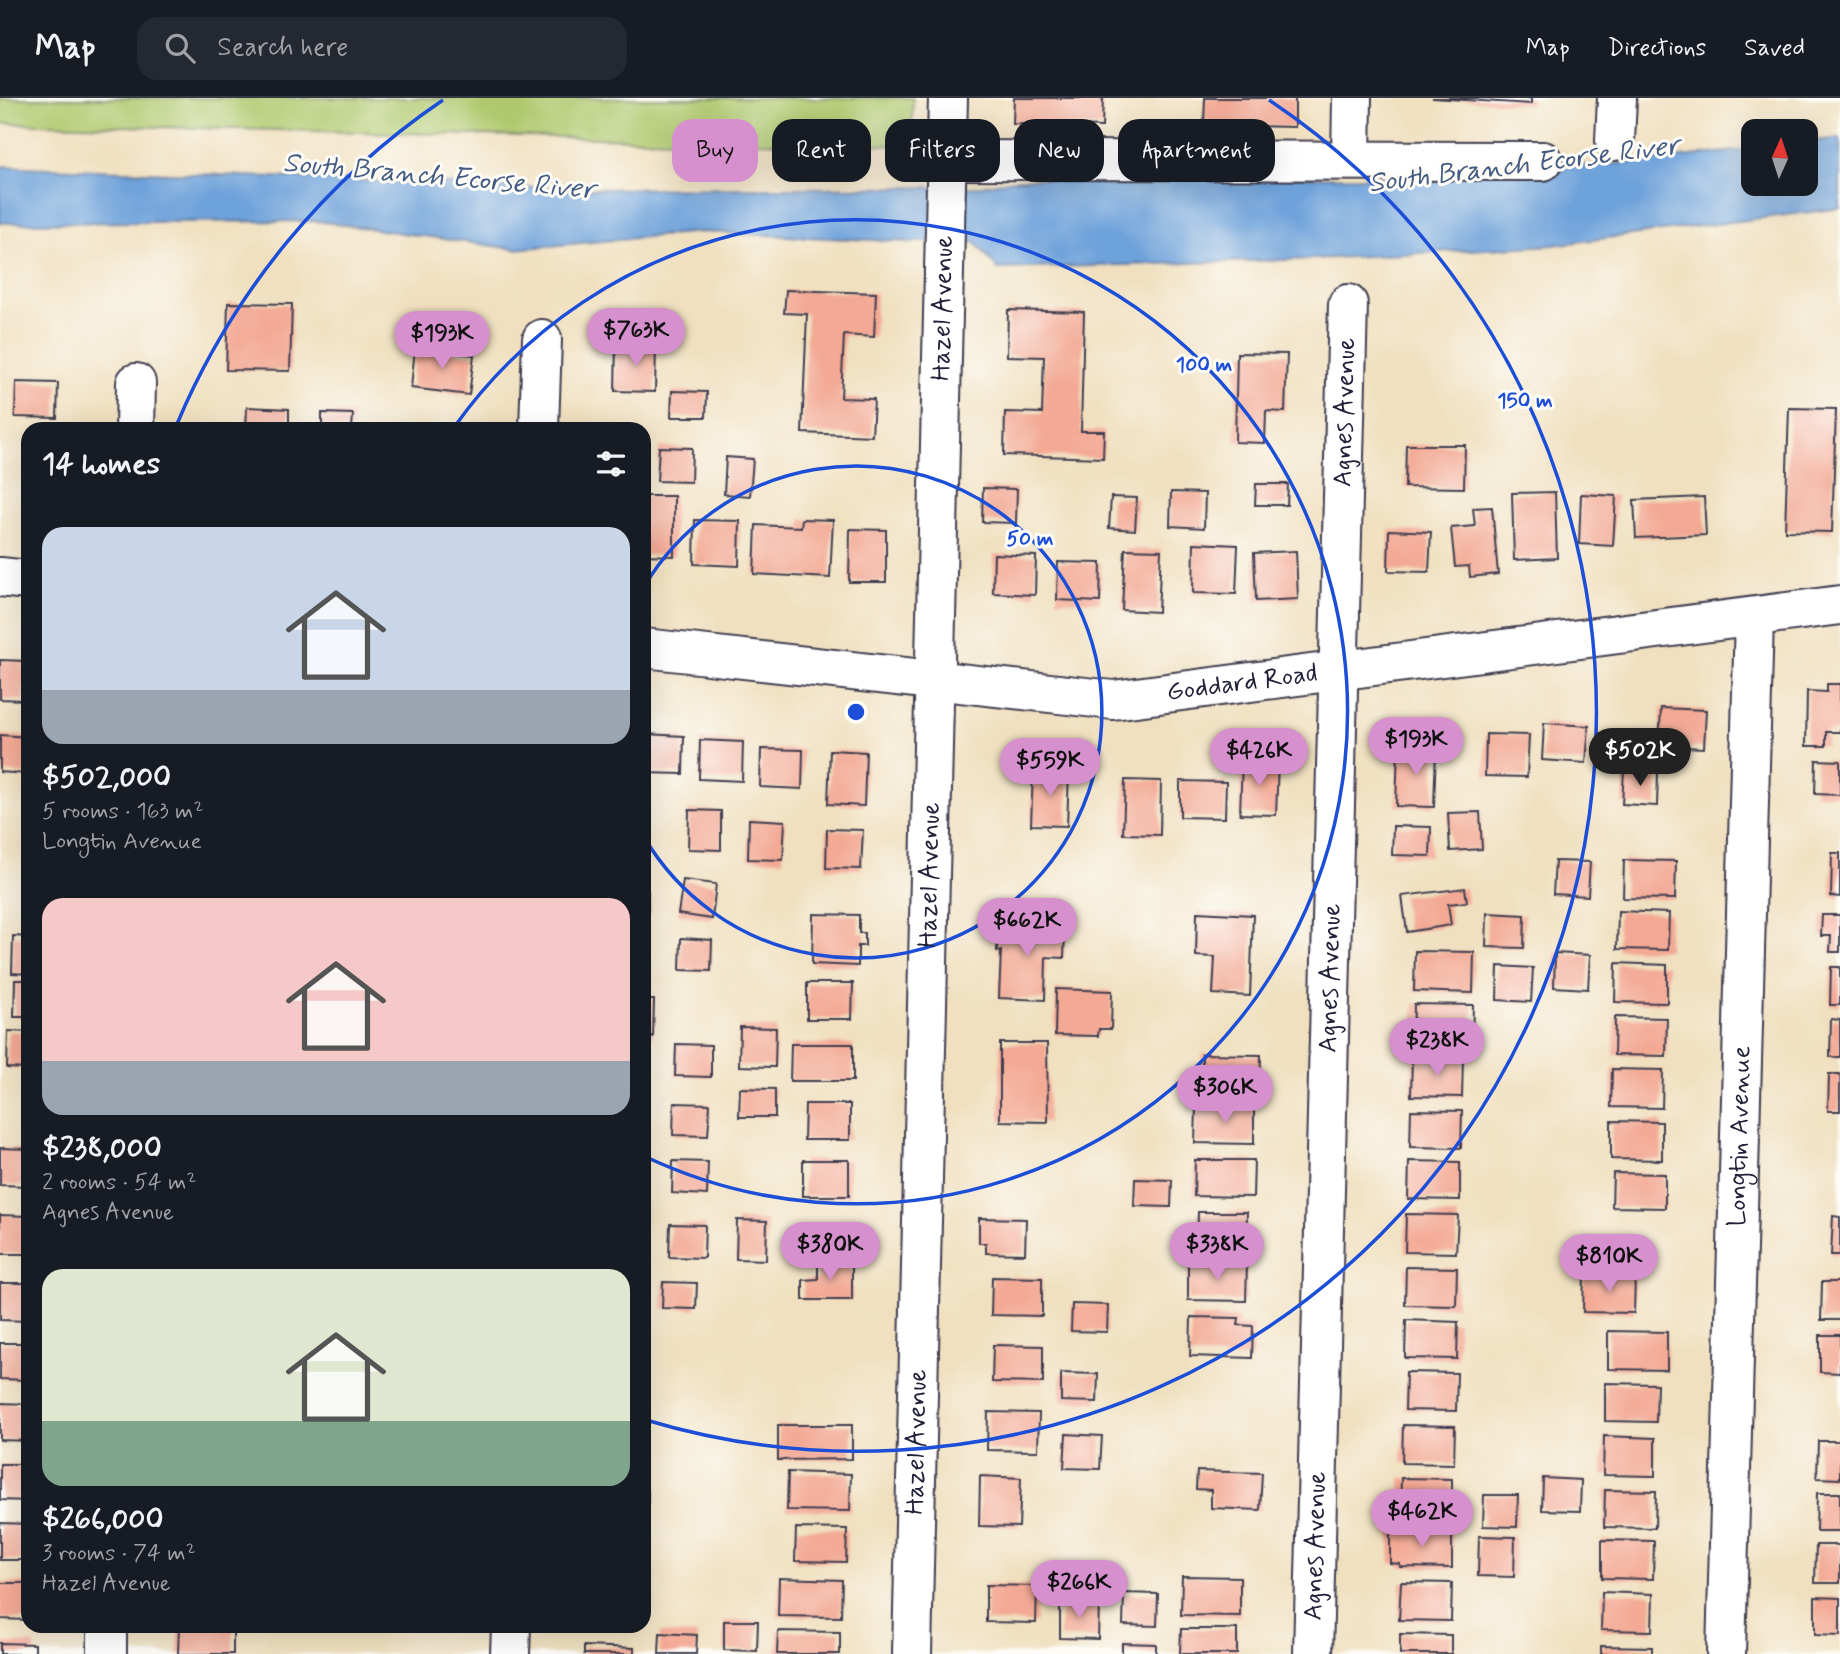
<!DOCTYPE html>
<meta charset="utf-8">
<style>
body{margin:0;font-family:Mynerve,sans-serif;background:#242831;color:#f1f3f6;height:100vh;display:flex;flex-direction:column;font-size:26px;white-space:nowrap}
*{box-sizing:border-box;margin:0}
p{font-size:23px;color:#9ea1a6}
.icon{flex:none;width:38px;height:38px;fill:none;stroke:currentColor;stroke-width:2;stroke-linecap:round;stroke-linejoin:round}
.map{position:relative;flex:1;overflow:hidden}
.side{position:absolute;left:21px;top:324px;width:630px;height:1211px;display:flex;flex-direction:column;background:#171b24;border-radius:21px;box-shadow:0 7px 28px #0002}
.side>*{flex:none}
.top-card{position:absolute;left:672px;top:21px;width:665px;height:63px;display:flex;gap:14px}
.needle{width:46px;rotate:3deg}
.buttons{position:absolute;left:1741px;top:21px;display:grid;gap:14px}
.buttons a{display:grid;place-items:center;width:77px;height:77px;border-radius:14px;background:#171b24;box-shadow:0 7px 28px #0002;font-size:35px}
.price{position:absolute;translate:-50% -60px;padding:0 16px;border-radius:24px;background:#d690ce;color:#111;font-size:23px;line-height:46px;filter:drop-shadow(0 2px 4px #0008)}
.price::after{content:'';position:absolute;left:50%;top:42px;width:21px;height:16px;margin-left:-10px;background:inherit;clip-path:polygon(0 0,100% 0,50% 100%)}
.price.selected{background:#222;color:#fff}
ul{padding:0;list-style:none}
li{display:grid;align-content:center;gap:14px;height:371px;padding:0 21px}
li span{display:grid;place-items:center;height:217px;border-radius:21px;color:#555}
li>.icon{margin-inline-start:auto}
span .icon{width:126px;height:126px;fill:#fffc;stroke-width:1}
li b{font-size:30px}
h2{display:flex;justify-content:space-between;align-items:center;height:84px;padding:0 21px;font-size:30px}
.pill{padding:0 24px;border-radius:21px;background:#171b24;box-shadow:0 7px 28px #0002;font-size:24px;line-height:63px}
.pill.selected{background:#d690ce;color:#111}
header{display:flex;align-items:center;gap:42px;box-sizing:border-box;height:98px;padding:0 35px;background:#171b24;border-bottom:2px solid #363941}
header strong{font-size:33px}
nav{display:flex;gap:38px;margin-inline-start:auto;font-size:24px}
.search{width:490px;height:63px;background:#242831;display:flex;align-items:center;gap:18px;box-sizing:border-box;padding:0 24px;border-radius:21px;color:#9ea1a6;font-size:26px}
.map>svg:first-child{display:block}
.green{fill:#b0c96e;stroke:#697654;stroke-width:2}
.water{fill:#6ea2da;stroke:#48628a;stroke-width:2}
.building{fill:#f3a994}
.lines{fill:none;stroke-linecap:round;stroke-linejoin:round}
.minor-casing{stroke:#413e4f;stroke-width:42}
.minor{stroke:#fff;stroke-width:38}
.ring{fill:none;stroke:#1d4ed8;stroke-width:3.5}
.labels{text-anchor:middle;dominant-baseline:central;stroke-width:6;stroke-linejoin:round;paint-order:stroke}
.street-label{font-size:26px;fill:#22223b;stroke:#fdfcf7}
.water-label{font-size:28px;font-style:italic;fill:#445c83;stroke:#fdfcf7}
.centre{fill:#1d4ed8;stroke:#fdfcf7;stroke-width:3.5}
.ring-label{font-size:21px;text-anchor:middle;font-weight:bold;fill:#1d4ed8;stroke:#fdfcf7;stroke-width:6;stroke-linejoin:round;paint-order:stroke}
</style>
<header>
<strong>Map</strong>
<div class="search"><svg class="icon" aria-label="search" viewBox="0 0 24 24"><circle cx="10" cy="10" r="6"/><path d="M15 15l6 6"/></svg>Search here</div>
<nav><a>Map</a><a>Directions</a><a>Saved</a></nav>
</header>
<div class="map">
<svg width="1840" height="1556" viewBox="0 0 1840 1556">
<rect width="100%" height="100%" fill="#fdfcf7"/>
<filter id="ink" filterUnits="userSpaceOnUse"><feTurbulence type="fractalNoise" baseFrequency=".0143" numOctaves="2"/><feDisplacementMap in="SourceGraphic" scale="14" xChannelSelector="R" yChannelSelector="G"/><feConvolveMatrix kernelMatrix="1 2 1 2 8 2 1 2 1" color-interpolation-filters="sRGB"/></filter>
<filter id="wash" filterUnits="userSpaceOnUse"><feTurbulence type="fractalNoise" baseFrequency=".00686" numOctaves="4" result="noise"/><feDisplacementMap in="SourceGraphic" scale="28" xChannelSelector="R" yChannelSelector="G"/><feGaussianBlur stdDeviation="1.57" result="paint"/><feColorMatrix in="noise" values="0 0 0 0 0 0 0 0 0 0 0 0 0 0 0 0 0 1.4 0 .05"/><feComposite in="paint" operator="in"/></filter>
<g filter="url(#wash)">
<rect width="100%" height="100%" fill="#f0e0c0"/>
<path class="green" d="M0,0H913L911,48L0,25Z"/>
<path class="water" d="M1840,40V110L1553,147L1317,161L998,171L975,144H913L701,134L515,151L317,123L0,125V68L567,91L976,89L1018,81L1376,79L1627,65L1753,51L1754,86H1806V44Z"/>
<g id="blocks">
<g class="building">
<path d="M1014,0H1103L1102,29L1013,26Z"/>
<path d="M1205,0H1295V29L1204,27Z"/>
<path d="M1432,0H1531V6Z"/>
<path d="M786,192L876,195L874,239L844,237L841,300L874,301L872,338L802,335L807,216L784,215Z"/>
<path d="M228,205L292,206L290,273L226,272Z"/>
<path d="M1008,212L1084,214L1081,333H1104L1103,360L1004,357L1005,314L1042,315L1044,259L1007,258Z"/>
<path d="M616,246L656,247L655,294L615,293Z"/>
<path d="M415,250L474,257L469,297L411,290Z"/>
<path d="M1237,255L1287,256L1285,314L1266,313L1265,345L1235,344Z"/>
<path d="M16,284L58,285L57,320L15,319Z"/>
<path d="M672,293L707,294L706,319H671Z"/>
<path d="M247,309L289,311V331H246Z"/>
<path d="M1789,310L1836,311L1832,434L1785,433Z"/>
<path d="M322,315L353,316L352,331H322Z"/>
<path d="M1406,347H1465L1464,390L1405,389Z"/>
<path d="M659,349L692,350L691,384L657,383Z"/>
<path d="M726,359L753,361L750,398L724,396Z"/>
<path d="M1256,386H1288L1287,407H1255Z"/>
<path d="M983,390L1017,391L1016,425L982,424Z"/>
<path d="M1171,394L1205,395L1204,430L1170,428Z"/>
<path d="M1555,394L1557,460L1514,462L1512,395Z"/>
<path d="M1581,396L1616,398L1613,448L1579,446Z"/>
<path d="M644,398H674V458L644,457Z"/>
<path d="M1111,399L1137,400L1135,432L1109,430Z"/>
<path d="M1704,399L1706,437L1636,440L1634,402Z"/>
<path d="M1492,409L1498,476L1470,479L1469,468L1455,469L1451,430L1475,428L1473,410Z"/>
<path d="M802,421L833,422L830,480L754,476L756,427L801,429Z"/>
<path d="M695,422L740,423L739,468L694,466Z"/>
<path d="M850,431L886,432V484H849Z"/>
<path d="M1389,432L1431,434L1429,474L1388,473Z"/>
<path d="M1194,445L1238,447L1236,496L1193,495Z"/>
<path d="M1125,451L1161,452L1158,514L1122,512Z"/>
<path d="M1296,453L1298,501L1256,503L1254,455Z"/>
<path d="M994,456L1036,458L1035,497L993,495Z"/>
<path d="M1058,464L1101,465L1100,504L1057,502Z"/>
<path d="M0,562L26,563L24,602L0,601Z"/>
<path d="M1827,586H1840V634H1826V648H1806L1807,593L1827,594Z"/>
<path d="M1661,610L1706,612L1704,650L1659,648Z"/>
<path d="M1544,625L1589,628L1586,665L1542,662Z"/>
<path d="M644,636L684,638L683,676L644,675Z"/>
<path d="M1486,636L1529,637L1527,679L1485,678Z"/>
<path d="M0,637L28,639L27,676L0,674Z"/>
<path d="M700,642L743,644L742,683L699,681Z"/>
<path d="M1398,649L1436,650L1434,709L1396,708Z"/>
<path d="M761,651L803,652L802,691L760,689Z"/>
<path d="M830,652L866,654L864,708L828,706Z"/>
<path d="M1242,662L1278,664L1276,717L1240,716Z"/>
<path d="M1816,662L1840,663V697L1815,696Z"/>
<path d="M1033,673L1069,674L1067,728L1031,727Z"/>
<path d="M1624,673L1658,674L1657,708L1622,706Z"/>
<path d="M1125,682L1161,683L1160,737L1123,736Z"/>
<path d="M1180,683L1226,684L1225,720L1180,719Z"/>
<path d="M689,712L721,713V752L688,751Z"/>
<path d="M1480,714L1482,751L1450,753L1448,715Z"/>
<path d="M749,721L785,723L783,762L748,761Z"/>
<path d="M1393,728L1431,729L1430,758L1392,757Z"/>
<path d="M827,731L863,732L861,771L826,770Z"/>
<path d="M1832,755H1840V799L1831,798Z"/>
<path d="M1624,762L1676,763L1675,801L1623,800Z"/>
<path d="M1555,763L1590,764L1588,798L1553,796Z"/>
<path d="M683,782L716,786L712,821L678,816Z"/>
<path d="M1465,790L1467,804L1448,806L1451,827L1407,834L1402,798Z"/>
<rect x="644" y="793" width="4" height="36"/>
<path d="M1618,813L1669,815L1668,852L1617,851Z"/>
<path d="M1197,814L1253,817L1250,898L1213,896L1215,859L1196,858Z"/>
<path d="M1487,815L1525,817L1524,850L1486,849Z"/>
<path d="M813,816L859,817V835H865V848H858V868L812,866Z"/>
<path d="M1822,817H1840V854H1830L1831,838H1821Z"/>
<path d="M998,824L1047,826V831L1065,832L1064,860L1046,859L1045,902L999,900L1001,853L997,854Z"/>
<path d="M13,838L28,839V876L12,875Z"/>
<path d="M681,840L712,842L711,873L680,872Z"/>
<path d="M1415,853L1474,854L1473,895L1414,893Z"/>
<path d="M1555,855L1590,857L1588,891L1554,889Z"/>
<path d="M1616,865L1667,867V905L1615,904Z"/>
<path d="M1498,868L1533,870L1531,904L1497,902Z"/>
<path d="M1831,869H1840V907H1830Z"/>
<path d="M15,882H28V919H14Z"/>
<path d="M807,885H853L852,921H807Z"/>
<path d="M1056,891L1112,893L1111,931H1099L1098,938L1055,937Z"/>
<path d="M644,902H654L653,939L644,938Z"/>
<path d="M1414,906L1473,907L1472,948L1413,946Z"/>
<path d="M1615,919L1667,920L1666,958L1614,957Z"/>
<path d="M1831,921L1840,922V959H1830Z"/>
<path d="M740,929L776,930L775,969L739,968Z"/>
<path d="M8,933L28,934V971L7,970Z"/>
<path d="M1000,945H1047L1048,1024L1000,1023Z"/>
<path d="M676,946L711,947V979L675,978Z"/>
<path d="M791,946H853V983H790Z"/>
<path d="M1202,956L1261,957L1260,994L1202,993Z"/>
<path d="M1412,960L1463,961L1462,999L1411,998Z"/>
<path d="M1612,971L1663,972L1662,1010L1611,1009Z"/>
<path d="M1829,976H1840V1013H1828Z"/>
<path d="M740,990L775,991V1019H739Z"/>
<path d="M674,1005L710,1006L708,1038L673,1037Z"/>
<path d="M805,1006H850V1042H804Z"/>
<path d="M1196,1009H1254V1046L1195,1045Z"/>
<path d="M1411,1012L1462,1013L1461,1050L1410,1049Z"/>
<path d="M1611,1023L1662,1024V1062L1611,1061Z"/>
<path d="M0,1050L28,1051V1088L0,1087Z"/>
<rect x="803" y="1062" width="46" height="36"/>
<path d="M1195,1062H1254L1253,1099L1194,1098Z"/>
<path d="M673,1063L708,1064L707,1097L672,1095Z"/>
<path d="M1409,1063L1460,1064V1102L1408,1101Z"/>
<path d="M1613,1075L1665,1076V1110L1612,1109Z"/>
<path d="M1135,1081L1172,1082L1171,1109L1134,1108Z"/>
<path d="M1198,1114H1247L1246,1151L1197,1150Z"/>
<path d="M1406,1116L1458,1117L1456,1155L1405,1154Z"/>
<path d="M0,1117L28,1118V1156H0Z"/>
<path d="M1833,1118L1840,1119V1157H1831Z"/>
<path d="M979,1120L1026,1121L1025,1156L986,1155V1145H979Z"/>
<path d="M737,1122L767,1123L766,1162L736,1161Z"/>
<path d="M670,1126L705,1127L704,1160L669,1159Z"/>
<path d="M818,1162H852V1202H803V1182L818,1181Z"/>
<path d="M1188,1165L1247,1166L1246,1203L1188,1202Z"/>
<path d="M1406,1169L1457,1170L1456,1208L1405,1207Z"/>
<path d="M1584,1177L1635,1178L1634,1215L1583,1214Z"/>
<path d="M992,1179L1042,1180V1218L991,1217Z"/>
<path d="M663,1184L697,1185L696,1211L662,1210Z"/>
<path d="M1822,1184H1840V1222H1821Z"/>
<path d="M0,1185H28V1223L0,1222Z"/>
<path d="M1072,1206L1108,1207L1107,1234L1071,1233Z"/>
<path d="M1191,1219L1239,1220L1238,1227L1253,1228L1252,1260L1190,1258Z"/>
<path d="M1406,1222L1458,1224L1457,1261L1405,1260Z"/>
<path d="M1608,1233L1667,1234V1272L1608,1271Z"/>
<path d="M1820,1237H1840V1275L1820,1274Z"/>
<path d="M0,1245H28V1282L0,1281Z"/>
<path d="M993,1247L1043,1248V1285L992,1284Z"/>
<path d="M1406,1274L1457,1275L1456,1313L1405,1312Z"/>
<path d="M1061,1275L1098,1276L1097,1304L1061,1303Z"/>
<path d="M1605,1285L1657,1286L1656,1324L1605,1323Z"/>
<path d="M0,1305L28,1306V1343L0,1342Z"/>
<path d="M988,1314L1039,1315L1038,1353L987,1352Z"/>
<path d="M778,1327H852V1361L778,1362Z"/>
<path d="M1403,1327L1455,1328L1454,1366L1402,1365Z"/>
<path d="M1066,1336L1102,1338L1100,1371L1064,1370Z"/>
<path d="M1604,1338L1655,1340V1378L1603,1377Z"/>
<path d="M1818,1343H1840V1381L1817,1380Z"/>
<path d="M0,1366H28V1403L0,1402Z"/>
<path d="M1197,1373L1262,1375L1260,1412L1211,1410V1392L1196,1391Z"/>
<path d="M788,1374L851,1376L850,1413L787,1412Z"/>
<path d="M980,1378L1021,1380L1019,1429L979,1428Z"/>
<path d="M1401,1380L1452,1381V1419L1400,1418Z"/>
<path d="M1543,1380L1581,1382L1580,1413L1542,1412Z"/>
<path d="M1605,1392L1656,1393L1655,1430L1604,1429Z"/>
<path d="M644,1393H648L647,1431L644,1430Z"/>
<path d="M1817,1395H1840V1433H1816Z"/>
<path d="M1484,1397H1518L1517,1429L1483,1428Z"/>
<path d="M0,1425L28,1426V1462H0Z"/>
<path d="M796,1430L847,1431L846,1464L795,1463Z"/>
<path d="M1400,1432H1452V1470L1400,1469V1466L1390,1465V1434H1400Z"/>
<path d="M1479,1438L1515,1439L1514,1479L1478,1478Z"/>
<path d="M1602,1442L1654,1443L1653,1481L1602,1480Z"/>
<path d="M1816,1447H1840V1485H1815Z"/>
<path d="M1182,1478L1240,1479V1518L1181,1517Z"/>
<path d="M779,1480L842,1482L841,1519L778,1518Z"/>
<path d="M1401,1484L1452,1485L1451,1523L1399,1522Z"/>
<path d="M0,1485H28V1522L0,1521Z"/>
<path d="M986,1487L1037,1488L1036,1525L986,1524Z"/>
<path d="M1602,1494L1653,1496L1652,1533L1601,1532Z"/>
<path d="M1124,1495L1158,1496L1157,1528L1123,1527Z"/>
<path d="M1815,1499L1840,1500V1538L1815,1537Z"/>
<path d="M1060,1504L1099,1505L1098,1541L1060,1540Z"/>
<path d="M724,1523H758L757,1553L724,1552Z"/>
<path d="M179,1528H233V1556H178Z"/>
<path d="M1181,1531H1237V1556H1180Z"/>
<path d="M778,1533L840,1534V1556H777Z"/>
<path d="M660,1535L697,1537L696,1556H659Z"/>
<path d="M1400,1536L1451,1537V1556H1400Z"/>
<path d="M0,1545L35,1546V1556H0Z"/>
<path d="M1122,1545L1156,1546V1556H1122Z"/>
<path d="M584,1548L634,1550V1556H584Z"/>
<path d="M1601,1548L1652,1549V1556H1601Z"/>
</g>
</g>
</g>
<g filter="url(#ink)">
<use href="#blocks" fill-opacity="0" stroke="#413e4f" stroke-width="2"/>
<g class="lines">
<defs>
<g id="minor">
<path d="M1615,43L1617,0"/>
<path d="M947,62L1543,63"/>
<path d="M1351,62L1352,0"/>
<path d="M135,331L136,285"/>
<path d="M539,331L542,241"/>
<path d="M0,479L28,482"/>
<path id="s1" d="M644,550L1113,602L1840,507"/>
<path d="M107,1556V1528"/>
<path d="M510,1556L511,1528"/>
<path id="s2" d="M912,1556L948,0"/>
<path id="s3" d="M1313,1556L1348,206"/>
<path id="s4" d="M1726,1556L1754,519"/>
</g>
</defs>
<use href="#minor" class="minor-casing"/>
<use href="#minor" class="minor"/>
</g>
</g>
<g class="ring">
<path d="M644 489A246 246 0 1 1 644 739"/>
<path d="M455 328A492 492 0 1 1 644 1058"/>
<path d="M177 326A738 738 0 0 1 443 2M1269 2A738 738 0 0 1 646 1322"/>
</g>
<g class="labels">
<g class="street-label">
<text stroke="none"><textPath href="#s2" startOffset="1346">Hazel Avenue</textPath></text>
<text stroke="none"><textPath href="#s3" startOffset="1242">Agnes Avenue</textPath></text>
<text stroke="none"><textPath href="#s1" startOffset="602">Goddard Road</textPath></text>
<text stroke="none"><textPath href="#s2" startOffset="779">Hazel Avenue</textPath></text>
<text stroke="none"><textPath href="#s3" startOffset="676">Agnes Avenue</textPath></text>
<text stroke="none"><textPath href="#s4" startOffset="518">Longtin Avenue</textPath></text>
<text stroke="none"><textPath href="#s2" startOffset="212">Hazel Avenue</textPath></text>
<text stroke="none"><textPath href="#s3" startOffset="108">Agnes Avenue</textPath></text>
</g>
<g class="water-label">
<text transform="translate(1524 67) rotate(-7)">South Branch Ecorse River</text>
<text transform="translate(439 79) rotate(5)">South Branch Ecorse River</text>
</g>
</g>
<circle cx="856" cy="614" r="10" class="centre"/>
<g class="ring-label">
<text x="1204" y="273">100 m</text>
<text x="1525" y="309">150 m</text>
<text x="1030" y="447">50 m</text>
</g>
</svg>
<div class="buttons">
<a><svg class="needle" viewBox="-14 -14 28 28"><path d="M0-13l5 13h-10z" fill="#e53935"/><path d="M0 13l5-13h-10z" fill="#9ea1a6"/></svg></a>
</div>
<b class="price" style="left:636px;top:270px">$763K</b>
<b class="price" style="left:442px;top:273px">$193K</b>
<b class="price" style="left:1416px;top:679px">$193K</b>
<b class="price" style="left:1259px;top:690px">$426K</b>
<b class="price selected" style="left:1640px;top:690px">$502K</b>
<b class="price" style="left:1050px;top:700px">$559K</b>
<b class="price" style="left:1027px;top:860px">$662K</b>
<b class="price" style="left:1437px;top:980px">$238K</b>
<b class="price" style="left:1225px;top:1027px">$306K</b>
<b class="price" style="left:830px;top:1184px">$380K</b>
<b class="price" style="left:1217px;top:1184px">$338K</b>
<b class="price" style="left:1609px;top:1196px">$810K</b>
<b class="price" style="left:1422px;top:1451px">$462K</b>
<b class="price" style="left:1079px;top:1522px">$266K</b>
<div class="top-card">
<a class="pill selected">Buy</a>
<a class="pill">Rent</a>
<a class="pill">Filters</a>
<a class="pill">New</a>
<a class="pill">Apartment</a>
</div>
<section class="side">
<h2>14 homes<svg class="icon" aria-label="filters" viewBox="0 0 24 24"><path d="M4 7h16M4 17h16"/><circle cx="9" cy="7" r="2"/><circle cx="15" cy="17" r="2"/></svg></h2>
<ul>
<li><span style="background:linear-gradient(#c9d6e8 75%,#9aa5b1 0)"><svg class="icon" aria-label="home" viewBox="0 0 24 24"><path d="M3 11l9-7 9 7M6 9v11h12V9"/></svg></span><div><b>$502,000</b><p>5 rooms · 163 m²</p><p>Longtin Avenue</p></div></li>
<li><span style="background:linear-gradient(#f6c9c9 75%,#9aa5b1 0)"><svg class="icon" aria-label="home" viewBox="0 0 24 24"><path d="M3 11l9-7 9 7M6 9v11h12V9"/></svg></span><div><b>$238,000</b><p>2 rooms · 54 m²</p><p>Agnes Avenue</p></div></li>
<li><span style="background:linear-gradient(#dfe7d0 70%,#7fa58c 0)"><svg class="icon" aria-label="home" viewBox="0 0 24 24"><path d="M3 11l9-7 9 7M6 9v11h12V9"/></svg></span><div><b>$266,000</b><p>3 rooms · 74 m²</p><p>Hazel Avenue</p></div></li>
</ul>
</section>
</div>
